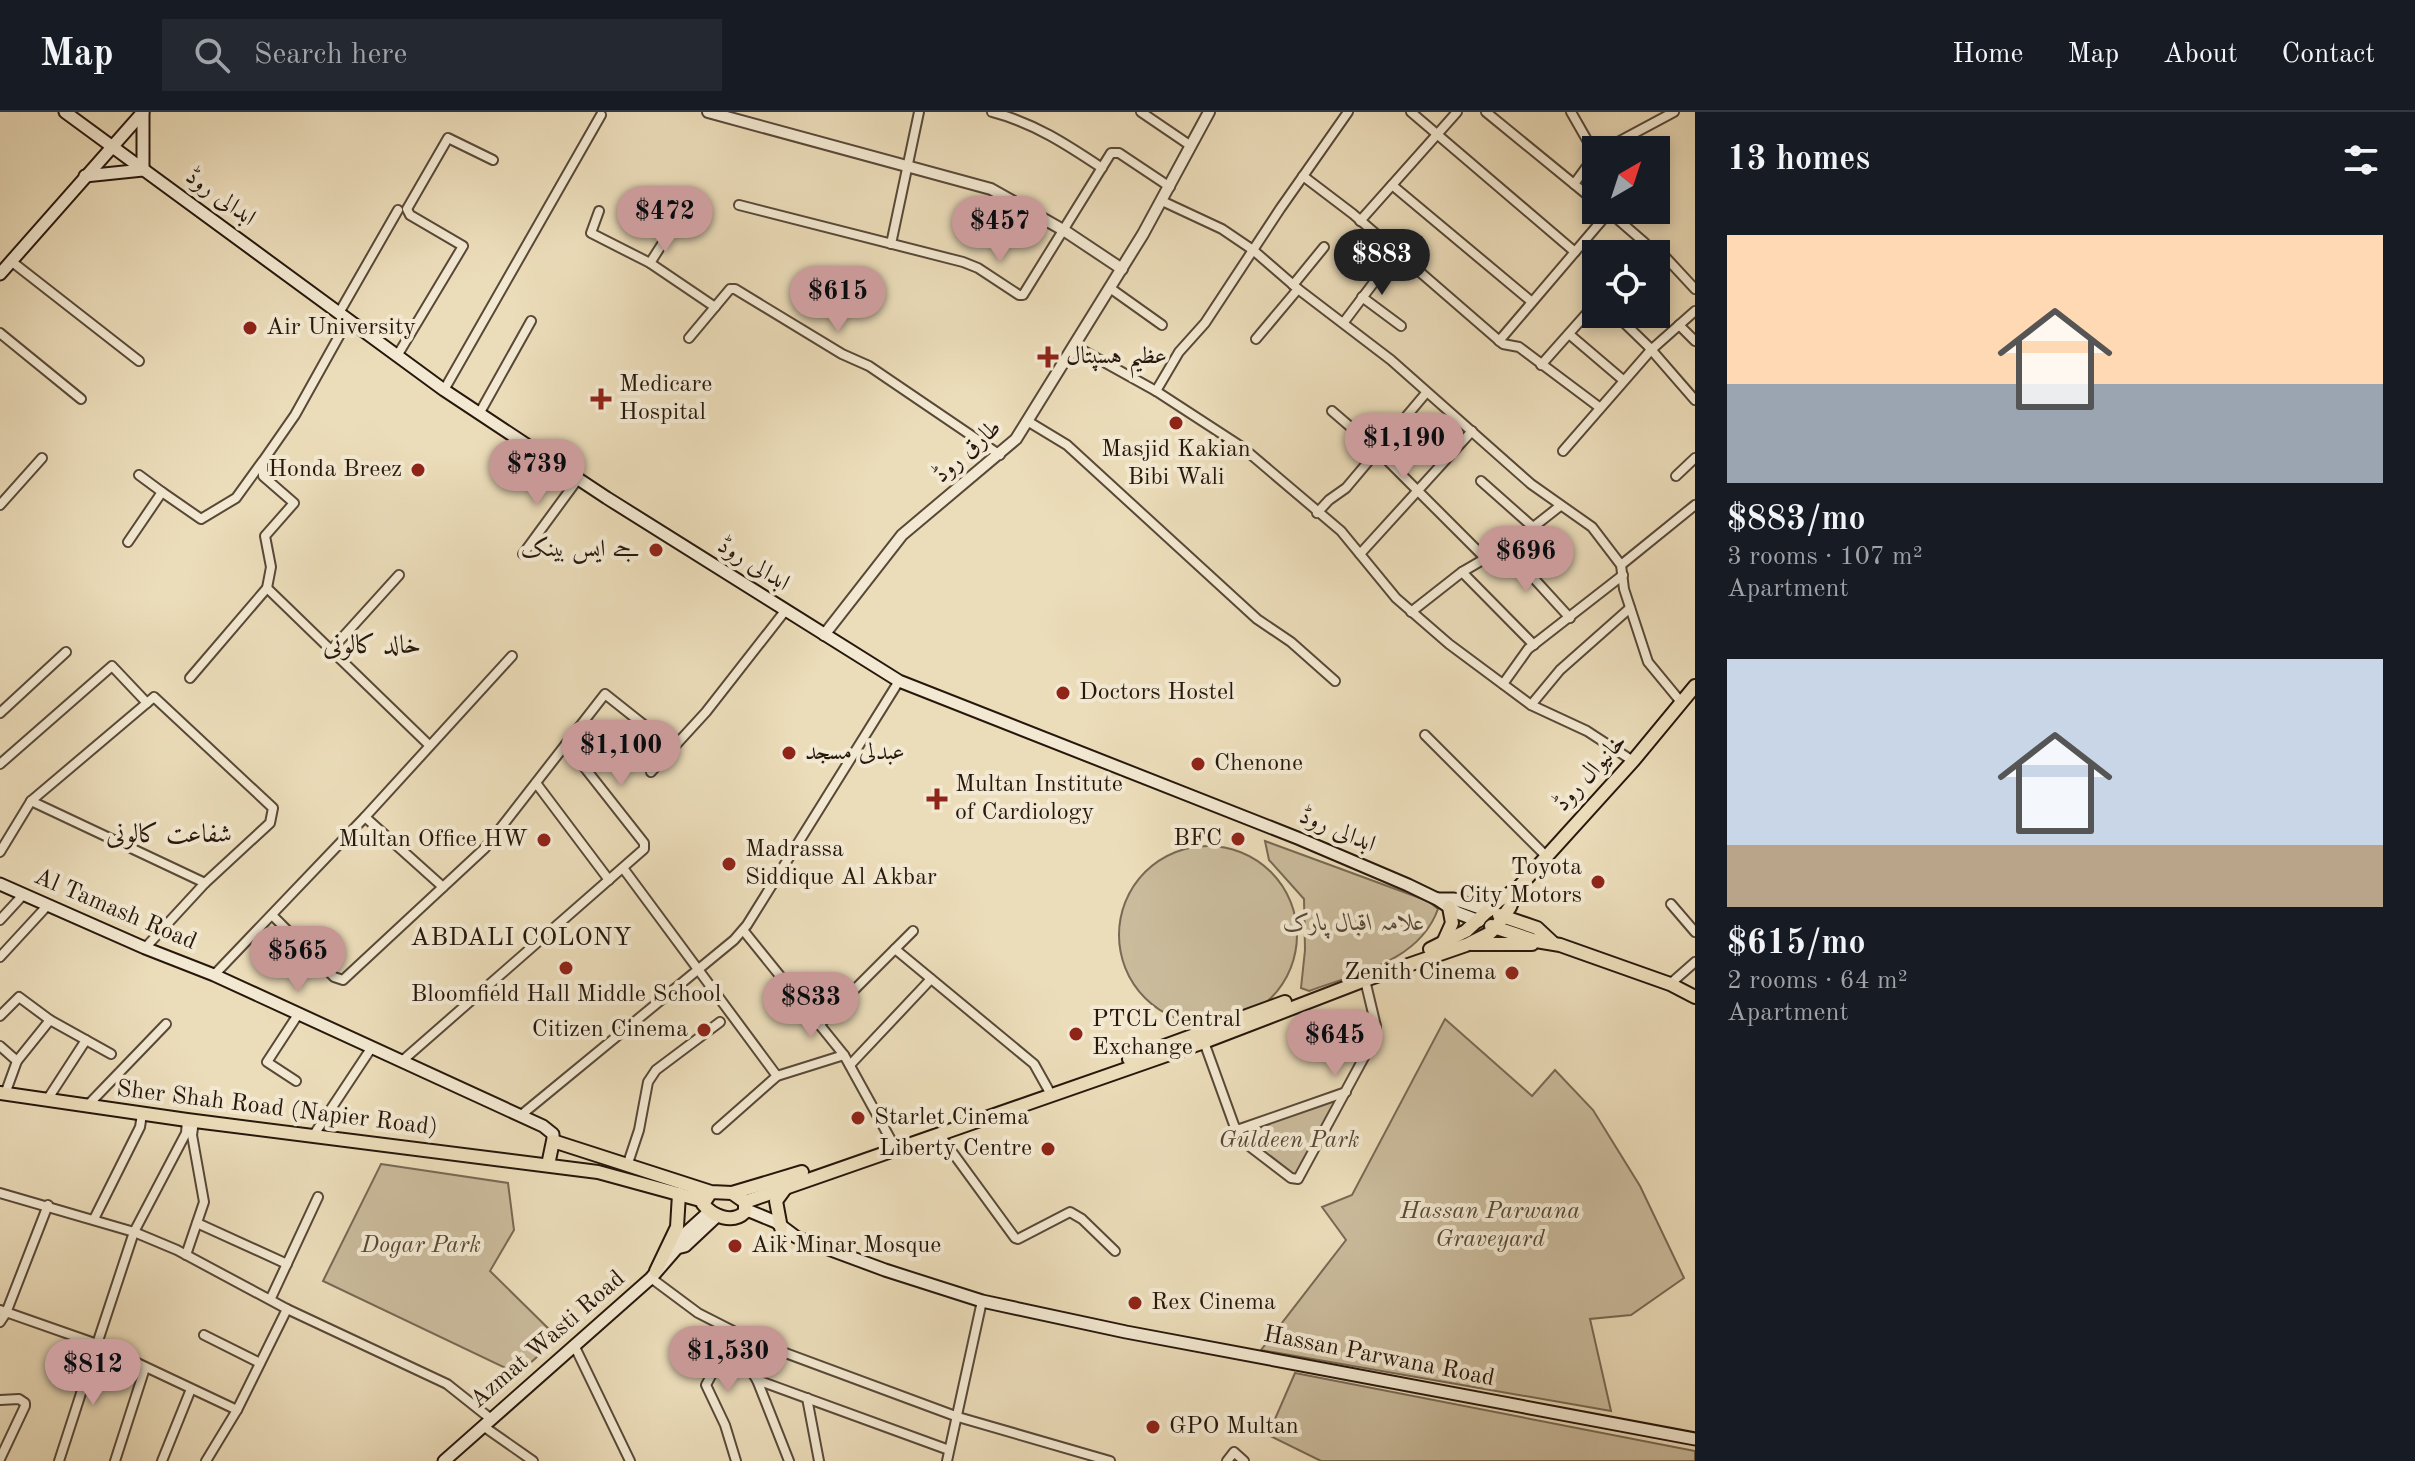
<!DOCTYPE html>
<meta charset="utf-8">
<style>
body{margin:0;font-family:"Old Standard TT",Amiri,serif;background:#242831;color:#f1f3f6;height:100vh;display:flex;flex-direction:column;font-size:30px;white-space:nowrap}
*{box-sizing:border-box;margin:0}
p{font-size:26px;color:#9ea1a6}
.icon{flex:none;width:44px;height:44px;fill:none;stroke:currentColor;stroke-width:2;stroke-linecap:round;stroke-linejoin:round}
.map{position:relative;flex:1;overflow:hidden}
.details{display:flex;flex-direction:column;background:#171b24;width:720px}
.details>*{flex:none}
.needle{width:52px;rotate:39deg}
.tools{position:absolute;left:1582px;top:24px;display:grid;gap:16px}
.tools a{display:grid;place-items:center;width:88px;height:88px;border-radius:0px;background:#171b24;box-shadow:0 4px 12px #0003;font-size:40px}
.price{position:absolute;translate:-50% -68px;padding:0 18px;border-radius:28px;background:#c59692;color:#111;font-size:26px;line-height:52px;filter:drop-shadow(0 2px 4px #0008)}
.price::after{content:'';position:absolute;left:50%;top:48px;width:24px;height:18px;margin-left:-12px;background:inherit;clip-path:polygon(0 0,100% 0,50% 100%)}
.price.current{background:#222;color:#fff}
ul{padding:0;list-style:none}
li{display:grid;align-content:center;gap:16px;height:424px;padding:0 32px}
li span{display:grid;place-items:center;height:248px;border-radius:0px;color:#555}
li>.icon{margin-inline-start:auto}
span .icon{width:144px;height:144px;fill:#fffc;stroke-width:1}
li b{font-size:34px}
h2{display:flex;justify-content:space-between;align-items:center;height:96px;padding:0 32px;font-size:34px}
header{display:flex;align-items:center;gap:48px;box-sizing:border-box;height:112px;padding:0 40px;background:#171b24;border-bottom:2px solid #363941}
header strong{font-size:38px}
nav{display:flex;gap:44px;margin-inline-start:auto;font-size:28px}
.search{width:560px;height:72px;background:#242831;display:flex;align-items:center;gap:20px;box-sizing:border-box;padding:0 28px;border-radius:0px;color:#9ea1a6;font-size:30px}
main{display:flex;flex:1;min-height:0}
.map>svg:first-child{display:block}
.green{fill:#cabb9c;stroke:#786954;stroke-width:2}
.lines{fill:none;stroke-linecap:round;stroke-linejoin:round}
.minor-casing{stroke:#584838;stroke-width:12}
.tertiary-casing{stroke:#584838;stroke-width:14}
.secondary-casing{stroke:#26170c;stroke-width:15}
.primary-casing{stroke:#26170c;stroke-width:16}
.minor{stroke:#f3e9d2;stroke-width:8}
.tertiary{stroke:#f3e9d2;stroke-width:10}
.secondary{stroke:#f3e9d2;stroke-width:11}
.primary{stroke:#ecddba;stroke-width:12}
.poi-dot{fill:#8f2418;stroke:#f3e9d2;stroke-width:3}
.labels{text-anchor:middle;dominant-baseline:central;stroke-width:8;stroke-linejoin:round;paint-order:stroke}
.street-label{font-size:24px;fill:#26170c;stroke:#f3e9d2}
.poi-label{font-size:24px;fill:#26170c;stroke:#f3e9d2;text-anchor:start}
.park-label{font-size:24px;font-style:italic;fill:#574837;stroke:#f3e9d2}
.neighbourhood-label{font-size:26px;fill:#26170c;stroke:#f3e9d2}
</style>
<header>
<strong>Map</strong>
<div class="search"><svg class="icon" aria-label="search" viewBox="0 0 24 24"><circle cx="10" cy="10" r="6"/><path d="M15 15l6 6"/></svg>Search here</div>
<nav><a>Home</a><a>Map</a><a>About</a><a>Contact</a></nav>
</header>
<main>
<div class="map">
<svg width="1695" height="1349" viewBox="0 0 1695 1349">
<rect width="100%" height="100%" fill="#ecddba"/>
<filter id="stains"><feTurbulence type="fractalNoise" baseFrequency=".0025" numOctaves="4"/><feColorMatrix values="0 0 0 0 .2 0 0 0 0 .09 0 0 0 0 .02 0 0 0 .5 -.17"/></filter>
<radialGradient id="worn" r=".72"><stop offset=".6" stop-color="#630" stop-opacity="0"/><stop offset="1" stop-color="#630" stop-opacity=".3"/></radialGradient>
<g class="green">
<path d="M1265,729L1428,789L1438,797C1419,850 1357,861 1309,879L1301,876L1305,838L1304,787L1269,748Z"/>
<circle cx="1208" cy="823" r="89"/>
<path d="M1445,907L1532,984L1555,958L1593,998L1640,1074L1684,1166L1631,1203L1590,1207L1611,1299L1261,1238L1346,1128L1322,1095L1352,1083Z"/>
<path d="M1346,979L1303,1061L1291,1066L1237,1018Z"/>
<path d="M381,1052L508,1071L514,1118L490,1159L558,1226L518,1262L323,1169Z"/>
<path d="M1295,1261L1695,1339V1349H1321L1268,1323Z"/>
</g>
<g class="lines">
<defs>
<g id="minor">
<path d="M992,0C1034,11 1066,32 1102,56"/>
<path d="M1141,0L1191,34"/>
<path d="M1411,0L1575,140"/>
<path d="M1486,0L1596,90"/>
<path d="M1571,0L1595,42"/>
<path d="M1603,38L1674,0"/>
<path d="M1303,64L1353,102L1503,232L1519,235L1599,295"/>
<path d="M1574,72L1596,42"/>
<path d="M1392,73L1532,190"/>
<path d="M1162,89L1222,117L1253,138L1298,177L1391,248L1531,372L1592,415L1621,453L1624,477L1648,550L1681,590"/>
<path d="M739,93L963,150L978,156L1019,183H1023L1111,41H1119L1170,75"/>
<path d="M1607,98L1645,131L1640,142"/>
<path d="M599,99L591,121L650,151L715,195"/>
<path d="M1360,109L1457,0"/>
<path d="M891,132L919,0"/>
<path d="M1657,136L1695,177"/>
<path d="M11,149L139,249"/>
<path d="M650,151L682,101"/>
<path d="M1293,173L1324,135"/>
<path d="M1110,176L1162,213"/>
<path d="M1362,185L1401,214"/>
<path d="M339,201L398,98"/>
<path d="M1615,202L1648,234L1695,288"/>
<path d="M1344,210L1396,141"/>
<path d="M1679,213L1695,229"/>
<path d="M0,221L81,287"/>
<path d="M1569,222L1623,268"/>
<path d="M689,226L730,177H735L842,242L869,254L1000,343"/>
<path d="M1256,227L1298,177"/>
<path d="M1499,229L1609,100"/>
<path d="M1075,234L1156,279L1242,335L1341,419L1396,486L1449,532L1531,593L1587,619L1633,649"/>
<path d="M397,244L463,134L410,103L407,97L448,26L493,48"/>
<path d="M1541,253L1596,191"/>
<path d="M444,278L601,3"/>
<path d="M1156,279L1179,240L1205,211L1280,97L1348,0"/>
<path d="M1332,299L1376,337L1486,447"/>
<path d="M479,302L531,209"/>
<path d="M1029,310L1067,333L1257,507L1291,530L1335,569"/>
<path d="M1563,339L1651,238L1695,199"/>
<path d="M139,363L162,380"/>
<path d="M1676,364L1695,346"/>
<path d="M1481,369L1534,416"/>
<path d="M0,393L42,346"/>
<path d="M1317,401L1329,388L1346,376L1426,281"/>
<path d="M128,430L162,380L201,407L236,386L262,350"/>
<path d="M1506,436L1570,506"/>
<path d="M523,442L578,367"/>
<path d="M1360,442L1472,319"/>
<path d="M1621,453L1695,393"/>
<path d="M1462,460L1534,533"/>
<path d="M267,476L429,633"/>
<path d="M1411,500L1462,460L1517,428L1560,394"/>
<path d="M332,537L399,463"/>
<path d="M190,566L267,476L271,455L265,424L294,391L263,364V349L295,303L348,208"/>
<path d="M1503,572L1528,537L1623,463"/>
<path d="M1531,593L1560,558L1630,496"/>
<path d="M0,601L66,540"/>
<path d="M1425,623L1546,744"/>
<path d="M0,652L112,554L147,591"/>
<path d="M651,660L706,600L785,499"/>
<path d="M536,671L609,768"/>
<path d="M31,689L205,771"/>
<path d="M365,705L443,775"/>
<path d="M0,740L31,689L154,585L273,696L270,711L205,771L145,836"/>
<path d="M623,756L777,964"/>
<path d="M1671,792L1695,820"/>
<path d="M272,803L334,865L343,868L485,736L605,582L673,636"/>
<path d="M0,808L23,783"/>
<path d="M743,818L844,943L892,1030"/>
<path d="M895,837L1034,952L1048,977"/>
<path d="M0,845L47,794"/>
<path d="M214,863L365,705L512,544"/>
<path d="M1670,872L1695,850"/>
<path d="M0,904L19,885L50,908"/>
<path d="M819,913L913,819"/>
<path d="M1204,930L1234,1013L1244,1030L1291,1066L1298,1067L1375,925L1376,914L1365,868"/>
<path d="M0,934L17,949L5,982"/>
<path d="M17,949L50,908L111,942"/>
<path d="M402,949L644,737V731L566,632"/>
<path d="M850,953L931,867"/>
<path d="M296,969L267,950L299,901"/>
<path d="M47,988L86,928"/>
<path d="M87,994L166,912"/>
<path d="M520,1004L734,828L747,813L899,569"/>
<path d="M717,1017L777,964L844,943"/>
<path d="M1237,1018L1346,980"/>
<path d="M939,1022L1015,1126L1018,1127L1070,1100L1082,1107L1115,1139"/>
<path d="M313,1024L372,935"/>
<path d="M627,1054L639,1018L648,970L656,958L720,910"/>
<path d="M0,1081L134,1120L177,1138L287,1197L447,1272L491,1307"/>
<path d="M94,1107L140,1015L142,1002"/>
<path d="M197,1111L287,1152"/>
<path d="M186,1143L204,1090L192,1023L194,1009"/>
<path d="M651,1166L698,1201L753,1229L958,1305L1110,1349"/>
<path d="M271,1186L318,1085"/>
<path d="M0,1198L97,1232L134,1120L186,1021L187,1008"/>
<path d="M0,1210L6,1201L48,1093"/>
<path d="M204,1223L260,1251"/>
<path d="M574,1233L630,1349"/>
<path d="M742,1245L757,1268L789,1349"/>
<path d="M757,1268L949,1338"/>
<path d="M807,1286L819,1349"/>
<path d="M0,1288L19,1287L25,1291V1294L0,1347"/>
<path d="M483,1314L533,1349"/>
<path d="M59,1349L97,1232L237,1298L287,1197"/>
<path d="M115,1349L145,1256"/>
<path d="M162,1349L191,1277"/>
<path d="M206,1349L237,1298"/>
<path d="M736,1349L725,1313L706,1273L713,1260L742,1245L753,1229"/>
<path d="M947,1349L982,1189"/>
<path d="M1227,1349L1234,1340L1244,1349"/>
</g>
<g id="tertiary">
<path d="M708,0L991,77L1065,119L1122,157"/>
<path d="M824,523L902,423L1016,327L1143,122L1209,0"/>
</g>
<g id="secondary">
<path d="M65,0L444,278L607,386L899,569L1300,727L1408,773L1437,787L1458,801L1479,809"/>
<path d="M85,64L143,58V0"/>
<path d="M0,162L143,0"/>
<path d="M0,772L145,836L214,863L543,1014L553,1022V1029"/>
<path d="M1438,787H1454L1489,799"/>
<path d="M747,1098L776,1110L796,1125L885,1158L982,1189L1126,1220L1695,1327"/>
<path d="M677,1136L679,1127L710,1099"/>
<path d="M444,1349L651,1166L677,1136L685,1134L718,1103"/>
</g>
<g id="primary">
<path d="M1499,803L1537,816L1552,830"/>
<path d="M1491,814L1536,829L1560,833L1670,872L1695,885"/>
<path d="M1443,831L1452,811L1449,795"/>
<path d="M1471,832H1532"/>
<path d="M1430,837L1466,819L1498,789L1518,776"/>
<path d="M1129,947L1285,890"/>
<path d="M0,981L187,1008L598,1060L704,1089"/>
<path d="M548,1053L553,1029L711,1080L732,1081L745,1090V1100C733,1112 713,1105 703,1092L711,1080"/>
<path d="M732,1081L802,1060"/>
<path d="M745,1090L1204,930L1365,868L1466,833L1490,821L1496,815L1510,795L1518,776L1633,649L1695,574"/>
<path d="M781,1116L776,1089L787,1074"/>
<path d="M656,1159L677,1115L679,1082"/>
</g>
</defs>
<use href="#minor" class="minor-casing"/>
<use href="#tertiary" class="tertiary-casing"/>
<use href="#secondary" class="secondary-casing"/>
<use href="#primary" class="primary-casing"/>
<use href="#minor" class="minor"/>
<use href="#tertiary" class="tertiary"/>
<use href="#secondary" class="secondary"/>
<use href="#primary" class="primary"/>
</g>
<g class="poi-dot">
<circle cx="250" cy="216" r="8"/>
<path d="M1044 233h8v8h8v8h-8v8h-8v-8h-8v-8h8z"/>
<path d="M597 275h8v8h8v8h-8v8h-8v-8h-8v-8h8z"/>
<circle cx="1176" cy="311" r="8"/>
<circle cx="418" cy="358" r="8"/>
<circle cx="656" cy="438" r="8"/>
<circle cx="1063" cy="581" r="8"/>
<circle cx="789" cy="641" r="8"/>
<circle cx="1198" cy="652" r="8"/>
<path d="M933 675h8v8h8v8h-8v8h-8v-8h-8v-8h8z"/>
<circle cx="1238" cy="727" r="8"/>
<circle cx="544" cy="728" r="8"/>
<circle cx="729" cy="752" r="8"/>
<circle cx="1598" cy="770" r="8"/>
<circle cx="566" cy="856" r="8"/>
<circle cx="1512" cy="861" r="8"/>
<circle cx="704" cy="918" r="8"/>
<circle cx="1076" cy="922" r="8"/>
<circle cx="858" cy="1006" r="8"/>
<circle cx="1048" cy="1037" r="8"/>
<circle cx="735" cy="1134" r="8"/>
<circle cx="1135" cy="1191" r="8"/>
<circle cx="1153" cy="1315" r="8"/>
</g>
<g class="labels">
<g class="street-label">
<text transform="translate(220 86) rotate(36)">ابدالی روڈ</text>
<text transform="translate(968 340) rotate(-42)">طارق روڈ</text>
<text transform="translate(753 453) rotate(32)">ابدالی روڈ</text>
<text transform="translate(1591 661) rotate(-48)">خانیوال روڈ</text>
<text transform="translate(1337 719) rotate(23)">ابدالی روڈ</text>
<text transform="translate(115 798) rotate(23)">Al Tamash Road</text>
<text transform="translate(277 997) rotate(7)">Sher Shah Road (Napier Road)</text>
<text transform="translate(548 1228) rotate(-41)">Azmat Wasti Road</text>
<text transform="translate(1379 1245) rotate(11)">Hassan Parwana Road</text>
</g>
<g class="poi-label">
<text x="266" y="216">Air University</text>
<text x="1066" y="245">عظیم ہسپتال</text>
<text x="619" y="273">Medicare<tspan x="619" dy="28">Hospital</tspan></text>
<text x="1176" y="338" text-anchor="middle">Masjid Kakian<tspan x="1176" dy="28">Bibi Wali</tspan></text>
<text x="402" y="358" text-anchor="end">Honda Breez</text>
<text x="640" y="438" text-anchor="end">جے ایس بینک</text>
<text x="1079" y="581">Doctors Hostel</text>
<text x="805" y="641">عبدلی مسجد</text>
<text x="1214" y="652">Chenone</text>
<text x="955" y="673">Multan Institute<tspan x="955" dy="28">of Cardiology</tspan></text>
<text x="1222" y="727" text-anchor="end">BFC</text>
<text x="528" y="728" text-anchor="end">Multan Office HW</text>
<text x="745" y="738">Madrassa<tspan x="745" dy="28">Siddique Al Akbar</tspan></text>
<text x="1582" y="756" text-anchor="end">Toyota<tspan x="1582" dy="28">City Motors</tspan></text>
<text x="1496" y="861" text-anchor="end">Zenith Cinema</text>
<text x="566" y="883" text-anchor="middle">Bloomfield Hall Middle School</text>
<text x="1092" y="908">PTCL Central<tspan x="1092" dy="28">Exchange</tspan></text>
<text x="688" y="918" text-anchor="end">Citizen Cinema</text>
<text x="874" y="1006">Starlet Cinema</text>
<text x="1032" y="1037" text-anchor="end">Liberty Centre</text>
<text x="751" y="1134">Aik Minar Mosque</text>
<text x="1151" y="1191">Rex Cinema</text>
<text x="1169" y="1315">GPO Multan</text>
</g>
<g class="park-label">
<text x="1354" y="812">علامہ اقبال پارک</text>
<text x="1289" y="1029">Guldeen Park</text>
<text x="1490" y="1100">Hassan Parwana<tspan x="1490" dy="28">Graveyard</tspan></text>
<text x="421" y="1134">Dogar Park</text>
</g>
<g class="neighbourhood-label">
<text x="372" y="534">خالد کالونی</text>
<text x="169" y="723">شفاعت کالونی</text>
<text x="521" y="826">ABDALI COLONY</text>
</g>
</g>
<rect width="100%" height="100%" filter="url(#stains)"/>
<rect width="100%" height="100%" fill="url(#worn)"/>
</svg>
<div class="tools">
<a><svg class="needle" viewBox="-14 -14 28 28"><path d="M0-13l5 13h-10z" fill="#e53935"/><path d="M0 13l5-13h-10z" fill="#9ea1a6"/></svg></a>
<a><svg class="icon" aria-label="locate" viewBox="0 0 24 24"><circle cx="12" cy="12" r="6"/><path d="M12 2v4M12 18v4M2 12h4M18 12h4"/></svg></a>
</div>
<b class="price" style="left:665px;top:142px">$472</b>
<b class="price" style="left:1000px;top:152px">$457</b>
<b class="price current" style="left:1382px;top:185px">$883</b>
<b class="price" style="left:838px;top:222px">$615</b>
<b class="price" style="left:1404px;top:369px">$1,190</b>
<b class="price" style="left:537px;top:395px">$739</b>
<b class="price" style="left:1526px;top:482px">$696</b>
<b class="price" style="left:621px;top:676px">$1,100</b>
<b class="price" style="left:298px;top:882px">$565</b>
<b class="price" style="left:811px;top:928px">$833</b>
<b class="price" style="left:1335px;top:966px">$645</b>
<b class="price" style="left:728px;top:1282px">$1,530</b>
<b class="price" style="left:93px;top:1295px">$812</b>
</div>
<section class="details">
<h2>13 homes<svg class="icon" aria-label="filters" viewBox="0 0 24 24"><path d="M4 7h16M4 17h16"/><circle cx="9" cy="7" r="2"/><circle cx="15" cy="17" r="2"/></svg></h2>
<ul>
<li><span style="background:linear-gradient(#ffd9b3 60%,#9aa5b1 0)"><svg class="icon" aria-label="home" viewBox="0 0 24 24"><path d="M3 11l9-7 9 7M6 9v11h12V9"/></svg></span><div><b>$883/mo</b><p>3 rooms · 107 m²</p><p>Apartment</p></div></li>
<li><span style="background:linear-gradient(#c9d6e8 75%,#b9a48a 0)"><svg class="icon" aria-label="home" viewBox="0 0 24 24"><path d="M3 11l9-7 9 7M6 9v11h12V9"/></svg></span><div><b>$615/mo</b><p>2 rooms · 64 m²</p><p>Apartment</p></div></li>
</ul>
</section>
</main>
